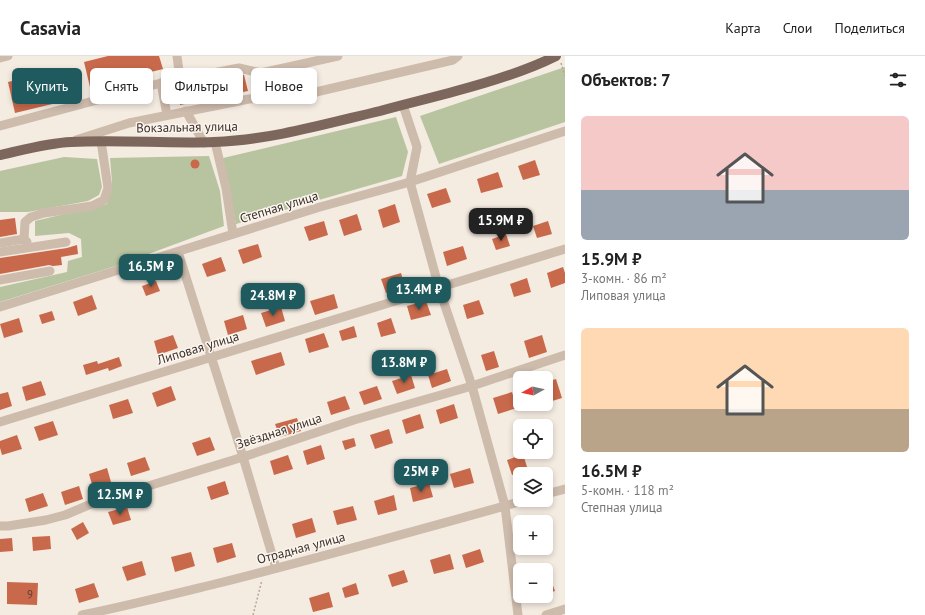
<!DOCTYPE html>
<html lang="ru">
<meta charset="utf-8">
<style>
body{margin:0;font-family:"PT Sans",sans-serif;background:#f6f6f6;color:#222;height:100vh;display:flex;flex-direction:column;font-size:15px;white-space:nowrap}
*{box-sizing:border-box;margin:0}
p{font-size:13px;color:#767676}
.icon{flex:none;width:22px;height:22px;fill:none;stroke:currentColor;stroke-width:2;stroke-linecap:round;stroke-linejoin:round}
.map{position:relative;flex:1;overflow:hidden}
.panel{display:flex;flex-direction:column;background:#fff;width:360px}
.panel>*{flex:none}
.guide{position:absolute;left:12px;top:12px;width:380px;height:36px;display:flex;gap:8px}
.needle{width:26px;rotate:262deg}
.buttons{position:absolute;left:513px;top:315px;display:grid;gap:8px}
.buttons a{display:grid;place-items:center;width:40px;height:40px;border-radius:6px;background:#fff;box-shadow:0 2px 6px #0003;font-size:20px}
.price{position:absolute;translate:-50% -34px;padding:0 9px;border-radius:8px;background:#1f5a5e;color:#fff;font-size:13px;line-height:26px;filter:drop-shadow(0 1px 2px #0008)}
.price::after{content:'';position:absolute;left:50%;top:24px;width:12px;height:9px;margin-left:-6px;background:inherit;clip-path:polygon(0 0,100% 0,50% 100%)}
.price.on{background:#222;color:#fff}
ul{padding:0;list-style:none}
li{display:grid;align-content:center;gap:8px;height:212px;padding:0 16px}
li span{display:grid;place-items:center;height:124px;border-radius:6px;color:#555}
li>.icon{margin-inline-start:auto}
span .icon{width:72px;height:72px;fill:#fffc;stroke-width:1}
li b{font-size:17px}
h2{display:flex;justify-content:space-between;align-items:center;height:48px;padding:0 16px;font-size:17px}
.tag{padding:0 14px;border-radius:6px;background:#fff;box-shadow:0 2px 6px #0003;font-size:14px;line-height:36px}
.tag.on{background:#1f5a5e;color:#fff}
header{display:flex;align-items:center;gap:24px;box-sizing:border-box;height:56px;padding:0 20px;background:#fff;border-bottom:1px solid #e0e0e0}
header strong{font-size:19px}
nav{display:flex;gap:22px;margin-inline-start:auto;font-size:14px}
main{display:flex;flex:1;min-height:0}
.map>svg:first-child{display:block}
.green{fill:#b8c4a0}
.building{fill:#c8694b}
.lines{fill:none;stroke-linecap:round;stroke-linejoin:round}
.path{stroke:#b9a596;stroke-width:1.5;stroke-dasharray:2 2;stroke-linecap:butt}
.minor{stroke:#cdbbac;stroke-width:9}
.major{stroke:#7d675c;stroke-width:10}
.labels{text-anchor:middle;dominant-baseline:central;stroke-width:3;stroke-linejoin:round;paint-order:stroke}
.number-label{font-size:11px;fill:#5e3e33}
.street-label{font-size:13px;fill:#3b302b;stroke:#fbf5ee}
</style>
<header>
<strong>Casavia</strong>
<nav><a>Карта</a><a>Слои</a><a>Поделиться</a></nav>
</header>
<main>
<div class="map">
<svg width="565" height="559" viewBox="0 0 565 559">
<rect width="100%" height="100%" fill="#f4ebe1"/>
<g class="green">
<path d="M565,11V66L439,108L420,60Z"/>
<path d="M396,61L408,96L402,120L236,168L223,102Z"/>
<path d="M209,100L220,135L224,170L119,209L0,246V231L67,216L68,205L82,201L81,183L69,177L35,180V165L107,148L112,126L110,102Z"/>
<path d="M64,101L97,103L102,131L99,139L88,145L28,156H0V115Z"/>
</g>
<g class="building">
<path d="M108,0H159L163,13L90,31L84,6Z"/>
<path d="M61,13L69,44L15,57L8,26Z"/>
<path d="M240,18L244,19L248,35L206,43L203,26Z"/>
<path d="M186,28L190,47L180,49L176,30Z"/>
<circle cx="195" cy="108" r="4.5"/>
<path d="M535,104L540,119L523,124L518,110Z"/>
<path d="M498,116L503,131L481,137L477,123Z"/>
<path d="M446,132L451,146L432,152L427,138Z"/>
<path d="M395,148L400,166L383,172L378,154Z"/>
<path d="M357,158L362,174L344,180L339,164Z"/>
<path d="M15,162L17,178L0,181V164Z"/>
<path d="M324,165L328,179L309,185L304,171Z"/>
<path d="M548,165L552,178L537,182L533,170Z"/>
<path d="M506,178L510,190L496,194L492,183Z"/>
<path d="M258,188L262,201L243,208L238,194Z"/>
<path d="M77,189L78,198L61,201L62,209L53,210L49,209L0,218V202L67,192Z"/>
<path d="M463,190L467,203L447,210L443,196Z"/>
<path d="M221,201L226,215L207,221L202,208Z"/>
<path d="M563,211L565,217V227L551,232L547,217Z"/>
<path d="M401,217L405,231L386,237L381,223Z"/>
<path d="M527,222L531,236L514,241L510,228Z"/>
<path d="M156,225L160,235L146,240L142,230Z"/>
<path d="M334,238L338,252L315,259L310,245Z"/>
<path d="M92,239L97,253L78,260L73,246Z"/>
<path d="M479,244L484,258L467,263L463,249Z"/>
<path d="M426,245L431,259L411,264L407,250Z"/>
<path d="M281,251L285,265L266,271L261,257Z"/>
<path d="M52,255L55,264L42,268L39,259Z"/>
<path d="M243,259L247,273L228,279L224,265Z"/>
<path d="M19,262L23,276L4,282L0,268Z"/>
<path d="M391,262L396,277L381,281L377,267Z"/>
<path d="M354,270L357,281L342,285L339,275Z"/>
<path d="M324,277L329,291L309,297L305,283Z"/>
<path d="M173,279L178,292L158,299L154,285Z"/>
<path d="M542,279L547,296L529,302L524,285Z"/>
<path d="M494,295L499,311L486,315L481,299Z"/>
<path d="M281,296L285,309L256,319L251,305Z"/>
<path d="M119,301L122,310L109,315L108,312L86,319L83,309L97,305L98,308Z"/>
<path d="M447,313L451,325L432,332L428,319Z"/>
<path d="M411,319L415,332L397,338L392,325Z"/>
<path d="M556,323L562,342L549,346L546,337V326Z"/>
<path d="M41,325L46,339L26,345L22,331Z"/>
<path d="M171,330L176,344L157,351L152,337Z"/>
<path d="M377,330L382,343L364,349L359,336Z"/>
<path d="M8,336L12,350L0,354V338Z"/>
<path d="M512,336L517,352L498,358L493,342Z"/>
<path d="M345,340L350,353L331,359L327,346Z"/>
<path d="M128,343L133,357L113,363L109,349Z"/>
<path d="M454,348L458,362L440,368L436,354Z"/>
<path d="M420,358L424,372L406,378L402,364Z"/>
<path d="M297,362L301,375L280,381L275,368Z"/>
<path d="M53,365L58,379L39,385L34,371Z"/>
<path d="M389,373L393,387L375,393L370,379Z"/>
<path d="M17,379L22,393L2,399L0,392V385Z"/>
<path d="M210,381L215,394L197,400L192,387Z"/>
<path d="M354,382L356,390L345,394L342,385Z"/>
<path d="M321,389L325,403L307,409L303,395Z"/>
<path d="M523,398L528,414L512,419L507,404Z"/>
<path d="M288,399L293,413L274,419L270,405Z"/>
<path d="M145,401L150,414L131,420L127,407Z"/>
<path d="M107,412L111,426L93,432L89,418Z"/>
<path d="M470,412L474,427L454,432L450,418Z"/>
<path d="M225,425L229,438L211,444L207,431Z"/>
<path d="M429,427L433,441L413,446L410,432Z"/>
<path d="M79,430L83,443L65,449L61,436Z"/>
<path d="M43,437L48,450L29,456L25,443Z"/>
<path d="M394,439L397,454L378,459L374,445Z"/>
<path d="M353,450L357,464L337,469L333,455Z"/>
<path d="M127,451L131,464L113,469L108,456Z"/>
<path d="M312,462L316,476L296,482L292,468Z"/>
<path d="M83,466L89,477L77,484L71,473Z"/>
<path d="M50,480L51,493L33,495L32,481Z"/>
<path d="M12,482L13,495L0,496V483Z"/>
<path d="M232,487L236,501L217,507L213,492Z"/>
<path d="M480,493L484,506L466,512L462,499Z"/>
<path d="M191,496L195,510L175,516L171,501Z"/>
<path d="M450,498L454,513L434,518L430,504Z"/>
<path d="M142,505L146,519L127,525L122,511Z"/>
<path d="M404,514L408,526L392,531L388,519Z"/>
<path d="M7,526L38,527L37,549L7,548Z"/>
<path d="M94,527L99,541L79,547L75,533Z"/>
<path d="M356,527L359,538L345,542L342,532Z"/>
<path d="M552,527L555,535L546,538V529Z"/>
<path d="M329,536L333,551L313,556L309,542Z"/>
</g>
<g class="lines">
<g class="path">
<path d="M561,7L565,20"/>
<path d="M253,559L262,524"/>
</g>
<g class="minor">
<path d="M177,0L180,23"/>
<path d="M0,2L8,0"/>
<path d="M161,27L167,59"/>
<path d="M403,49L417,91L410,126L439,232L472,330L505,450L518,559"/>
<path d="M186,55L204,87"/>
<path d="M0,70L161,27L239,12L261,17L338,0"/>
<path d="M76,84L129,67L249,43L303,39L453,4L458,0"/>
<path d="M215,86L226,132L233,178"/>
<path d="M24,183L25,166L31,161L44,157L92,150L104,144L108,132L101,85"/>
<path d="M0,187L24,183L27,186"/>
<path d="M0,196L66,186"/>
<path d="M178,196L243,401L276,512"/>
<path d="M0,224L50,215"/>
<path d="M0,251L320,151L410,126L565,75"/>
<path d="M0,366L565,193"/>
<path d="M546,438L565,433"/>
<path d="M0,470H8L46,464L65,459L96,446L243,401L354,364L472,330L565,299"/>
<path d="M82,559C126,550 170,539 215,528C319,502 422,473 526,444"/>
<path d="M546,559L565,553"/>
</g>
<path class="major" d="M0,99C23,94 47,87 71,86C119,83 166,88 214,86C270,84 325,68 380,55C405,48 431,42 456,35C490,26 524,16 556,0"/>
</g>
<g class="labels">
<g class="number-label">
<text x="30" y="538">9</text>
</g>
<g class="street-label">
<text transform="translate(187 71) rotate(-1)">Вокзальная улица</text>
<text transform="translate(279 151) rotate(-17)">Степная улица</text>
<text transform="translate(198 292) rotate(-17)">Липовая улица</text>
<text transform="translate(279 375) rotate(-18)">Звёздная улица</text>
<text transform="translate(301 492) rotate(-15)">Отрадная улица</text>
</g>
</g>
</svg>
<div class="buttons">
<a><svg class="needle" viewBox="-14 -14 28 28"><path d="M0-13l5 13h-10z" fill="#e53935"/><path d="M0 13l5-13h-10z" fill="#767676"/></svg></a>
<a><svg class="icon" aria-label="locate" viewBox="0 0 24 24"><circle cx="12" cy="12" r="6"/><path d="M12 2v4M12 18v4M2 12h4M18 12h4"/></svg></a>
<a><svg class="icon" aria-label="layers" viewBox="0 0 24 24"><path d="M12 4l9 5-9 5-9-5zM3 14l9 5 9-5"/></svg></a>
<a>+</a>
<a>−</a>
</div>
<b class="price on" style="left:501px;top:186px">15.9M ₽</b>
<b class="price" style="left:151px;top:232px">16.5M ₽</b>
<b class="price" style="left:419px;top:255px">13.4M ₽</b>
<b class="price" style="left:273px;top:261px">24.8M ₽</b>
<b class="price" style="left:404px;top:328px">13.8M ₽</b>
<b class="price" style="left:421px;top:437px">25M ₽</b>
<b class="price" style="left:120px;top:460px">12.5M ₽</b>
<div class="guide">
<a class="tag on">Купить</a>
<a class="tag">Снять</a>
<a class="tag">Фильтры</a>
<a class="tag">Новое</a>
</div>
</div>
<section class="panel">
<h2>Объектов: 7<svg class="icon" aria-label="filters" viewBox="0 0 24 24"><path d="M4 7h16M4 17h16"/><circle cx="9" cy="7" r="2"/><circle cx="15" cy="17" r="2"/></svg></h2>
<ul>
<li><span style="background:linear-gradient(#f6c9c9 60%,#9aa5b1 0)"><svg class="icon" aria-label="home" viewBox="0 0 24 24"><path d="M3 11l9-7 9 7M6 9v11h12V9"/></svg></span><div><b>15.9M ₽</b><p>3-комн. · 86 m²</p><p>Липовая улица</p></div></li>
<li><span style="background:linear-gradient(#ffd9b3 65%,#b9a48a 0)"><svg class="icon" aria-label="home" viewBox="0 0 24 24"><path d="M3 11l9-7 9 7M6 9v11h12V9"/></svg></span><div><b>16.5M ₽</b><p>5-комн. · 118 m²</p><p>Степная улица</p></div></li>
</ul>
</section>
</main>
